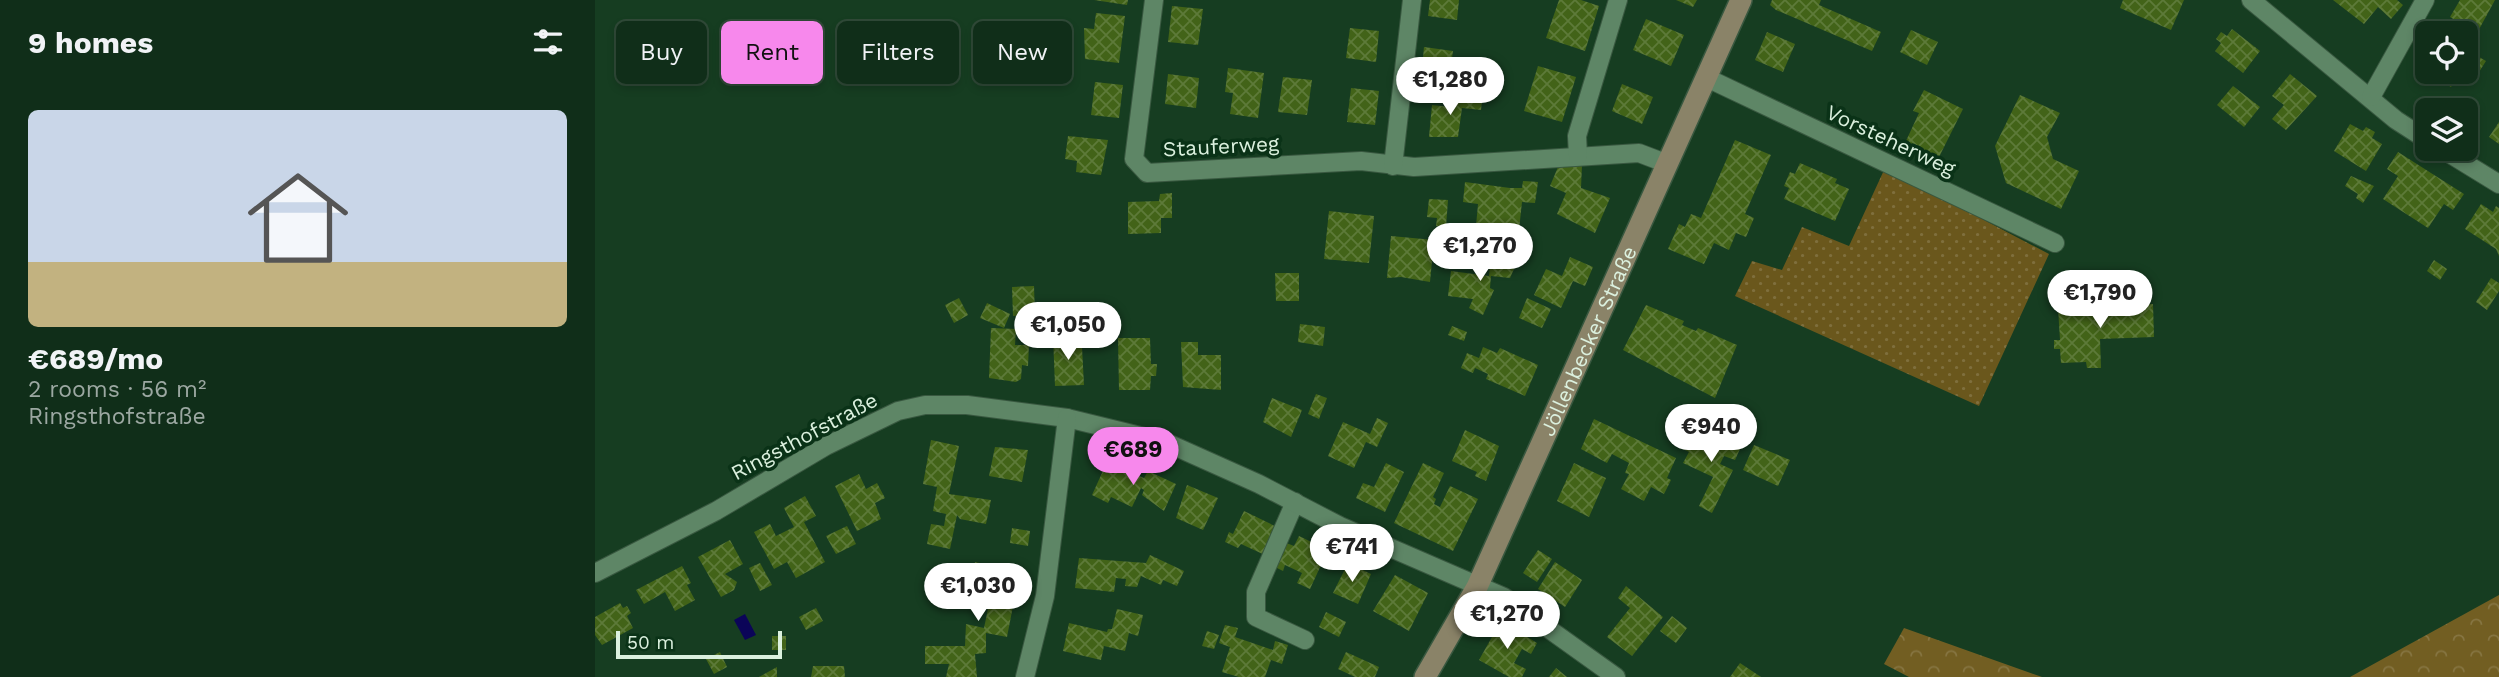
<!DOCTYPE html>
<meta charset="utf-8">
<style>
body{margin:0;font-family:"Work Sans",sans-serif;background:#1e3a26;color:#f1f3f6;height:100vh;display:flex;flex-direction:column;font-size:26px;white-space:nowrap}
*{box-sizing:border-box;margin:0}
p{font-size:23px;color:#9ca8a2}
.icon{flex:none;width:38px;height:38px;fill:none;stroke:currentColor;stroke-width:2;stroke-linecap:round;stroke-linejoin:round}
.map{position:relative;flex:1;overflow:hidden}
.sheet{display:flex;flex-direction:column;background:#102e19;width:595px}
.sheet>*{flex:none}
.banner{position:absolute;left:21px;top:21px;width:665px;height:63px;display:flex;gap:14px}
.controls{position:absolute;left:1820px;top:21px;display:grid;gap:14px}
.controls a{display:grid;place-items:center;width:63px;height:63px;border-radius:10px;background:#102e19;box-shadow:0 4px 10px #0003,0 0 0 2px #304a38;font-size:35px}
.scale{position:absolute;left:21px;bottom:18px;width:166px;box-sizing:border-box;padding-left:7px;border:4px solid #dbf0de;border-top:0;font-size:19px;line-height:24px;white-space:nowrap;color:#dbf0de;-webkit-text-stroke:5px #0a3217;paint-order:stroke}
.price{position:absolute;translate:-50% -60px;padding:0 16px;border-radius:24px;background:#fff;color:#222;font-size:23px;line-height:46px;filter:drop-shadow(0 2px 4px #0008)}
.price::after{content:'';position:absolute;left:50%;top:42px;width:21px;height:16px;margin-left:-10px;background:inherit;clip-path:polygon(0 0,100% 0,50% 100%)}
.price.on{background:#f788ec;color:#111}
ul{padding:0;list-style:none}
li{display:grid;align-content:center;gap:14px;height:371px;padding:0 28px}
li span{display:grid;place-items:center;height:217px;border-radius:10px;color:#555}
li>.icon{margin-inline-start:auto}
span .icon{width:126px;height:126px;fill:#fffc;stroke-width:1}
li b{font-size:30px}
h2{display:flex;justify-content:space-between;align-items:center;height:84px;padding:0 28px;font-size:30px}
.tag{padding:0 24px;border-radius:10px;background:#102e19;box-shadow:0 4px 10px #0003,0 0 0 2px #304a38;font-size:24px;line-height:63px}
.tag.on{background:#f788ec;color:#111}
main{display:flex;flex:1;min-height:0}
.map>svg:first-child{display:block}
.grass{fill:url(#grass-dots)}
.forest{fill:url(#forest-crowns)}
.water{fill:#0b0458}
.building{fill:url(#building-cross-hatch)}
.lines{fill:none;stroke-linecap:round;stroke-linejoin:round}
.minor-casing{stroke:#395840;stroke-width:20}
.secondary-casing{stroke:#395840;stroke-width:24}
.minor{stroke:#5e8666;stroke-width:18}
.secondary{stroke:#8a8368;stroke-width:21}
.labels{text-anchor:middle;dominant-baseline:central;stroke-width:7;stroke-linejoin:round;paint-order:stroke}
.street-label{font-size:21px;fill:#dbf0de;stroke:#0a3217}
</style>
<main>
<section class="sheet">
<h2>9 homes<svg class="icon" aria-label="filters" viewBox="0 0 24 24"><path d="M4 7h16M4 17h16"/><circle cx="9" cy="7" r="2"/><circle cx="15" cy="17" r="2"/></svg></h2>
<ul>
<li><span style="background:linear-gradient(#c9d6e8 70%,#c2b280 0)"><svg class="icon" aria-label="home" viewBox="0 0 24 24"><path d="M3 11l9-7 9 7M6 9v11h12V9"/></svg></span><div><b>€689/mo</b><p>2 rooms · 56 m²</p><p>Ringsthofstraße</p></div></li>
</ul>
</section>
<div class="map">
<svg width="1904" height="677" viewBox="0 0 1904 677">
<defs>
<pattern id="grass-dots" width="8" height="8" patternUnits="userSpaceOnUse" patternTransform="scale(1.75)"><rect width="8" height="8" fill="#6a571c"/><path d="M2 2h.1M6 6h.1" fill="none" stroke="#7f6f3d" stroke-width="1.8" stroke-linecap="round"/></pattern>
<pattern id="forest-crowns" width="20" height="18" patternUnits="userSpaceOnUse" patternTransform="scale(1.75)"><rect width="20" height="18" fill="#725e22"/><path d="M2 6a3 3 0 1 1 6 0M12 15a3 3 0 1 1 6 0" fill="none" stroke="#867542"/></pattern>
<pattern id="building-cross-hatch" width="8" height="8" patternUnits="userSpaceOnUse" patternTransform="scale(1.75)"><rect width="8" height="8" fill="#426318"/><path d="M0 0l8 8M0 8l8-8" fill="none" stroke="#5d7a39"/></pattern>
</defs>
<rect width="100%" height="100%" fill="#163d21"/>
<path class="grass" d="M1290,168L1454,254L1384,406L1140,296L1157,261L1187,270L1207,227L1254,246Z"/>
<g class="forest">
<path d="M1904,595V677H1755Z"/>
<path d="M1309,628L1447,677H1314L1289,664Z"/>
</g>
<path class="water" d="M150,614L161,635L150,640L139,620Z"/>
<g class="building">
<path d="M499,0H533L532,5Z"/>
<path d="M835,0H864L862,20L833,16Z"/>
<path d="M964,0H986L1004,6L990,51L951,38Z"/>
<path d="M1081,0H1102L1098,7Z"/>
<path d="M1177,0H1226L1224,5L1286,32L1277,51L1181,10L1175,5Z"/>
<path d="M1528,0H1589L1576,30L1525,8Z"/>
<path d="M1738,0H1802L1808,5L1796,19L1783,7L1769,24Z"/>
<path d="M1865,0H1900L1882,33L1855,17Z"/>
<path d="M577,6L608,9L603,45L573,42Z"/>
<path d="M501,13L530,16L524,63L490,59L489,28L499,29Z"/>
<path d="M1051,19L1089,35L1076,66L1038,50Z"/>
<path d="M755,28L784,31L781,62L751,58Z"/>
<path d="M1637,29L1665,51L1648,73L1620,51L1626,43L1621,39L1626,32L1632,36Z"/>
<path d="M1316,30L1343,42L1332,65L1305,52Z"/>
<path d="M1172,32L1200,44L1188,72L1160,60Z"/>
<path d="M829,47L858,51L854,81L826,78Z"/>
<path d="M1877,53L1891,61L1879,80L1866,72H1871V63Z"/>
<path d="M1832,57V72H1865L1856,87L1825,69Z"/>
<path d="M943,66L981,77L967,122L929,111Z"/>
<path d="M633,68L669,73L663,118L635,114L638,93L630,92Z"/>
<path d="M573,74L604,78L601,108L570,104Z"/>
<path d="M1695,74L1722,96L1691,130L1677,119L1689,105L1677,96Z"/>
<path d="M688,77L717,80L712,115L683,112Z"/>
<path d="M500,82L528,85L524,118L496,115Z"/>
<path d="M1027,84L1058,97L1047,124L1017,111Z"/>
<path d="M1638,86L1665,107L1649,127L1622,105Z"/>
<path d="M756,88L784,91L780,125L752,122Z"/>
<path d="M1329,90L1368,109L1343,159L1310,143L1324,113L1318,111Z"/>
<path d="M1425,95L1465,113L1452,137L1458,159L1484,171L1466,209L1411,183L1400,146Z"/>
<path d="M857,97L887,101L886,110L867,108L863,137H834L837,105L856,107Z"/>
<path d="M1904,122V144L1894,137Z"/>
<path d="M1755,124L1768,131L1771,127L1780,132L1777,138L1787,144L1771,171L1739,151Z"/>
<path d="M473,136L513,140L506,175L481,172L482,161L470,159Z"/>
<path d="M1140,140L1176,155L1150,214L1159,218L1151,237L1141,233L1134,250L1119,243L1109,264L1073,249L1084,224L1090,227L1096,214L1106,218Z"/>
<path d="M1803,152L1869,194L1858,210L1849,204L1833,228L1788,199L1803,176L1792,169Z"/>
<path d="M1205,163L1242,179L1240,183L1254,189L1240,221L1189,199L1194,188L1189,186L1195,172L1200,174Z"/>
<path d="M987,165L986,188L1015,198L1000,233L962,214L971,193L955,186L963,167Z"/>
<path d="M1756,176L1779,186L1768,203L1761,198L1763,194L1750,186Z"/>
<path d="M928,181L943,182L940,203L927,202L924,230L904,226H881L883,204L868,202L870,182L915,188H927Z"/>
<path d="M577,193V218H566V233L533,234V202L564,201L565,194Z"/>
<path d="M834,199L853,200L851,227L841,226L842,218L832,217Z"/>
<path d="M1886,204L1898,212L1901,206L1904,208V256L1901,249L1870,229Z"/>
<path d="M734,211L779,216L774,263L729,259Z"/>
<path d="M796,236L839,240L835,282L806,277L792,278Z"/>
<path d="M896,257L923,260L915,278L896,276L895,288L899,290L888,315L874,308L878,299L853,296L856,271L894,276Z"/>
<path d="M975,257L998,267L990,286L978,281L966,308L939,295L951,269L967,276Z"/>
<path d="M1839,260L1852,269L1845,280L1832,271Z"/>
<path d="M680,273H704V301H681Z"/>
<path d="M1896,278L1904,283V291L1892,310L1881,302Z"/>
<path d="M439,286L440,315L418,316L417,287Z"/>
<path d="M364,298L373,315L359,323L350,305Z"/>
<path d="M932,298L956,309L947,328L924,318Z"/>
<path d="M392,303L415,314L409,328L385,318Z"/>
<path d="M1558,304L1559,337L1505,339L1506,368H1492L1491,362L1466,363L1465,349H1459V340H1465L1463,308Z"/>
<path d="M1051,305L1089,321L1087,325L1101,331L1103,328L1142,345L1120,398L1028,350Z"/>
<path d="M502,307L503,327H485L484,308Z"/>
<path d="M705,324L730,327L728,346L703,342Z"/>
<path d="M857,326L872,332L869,341L853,335Z"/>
<path d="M396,328L421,329L420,345H434L433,366L427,365L426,379L421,382L394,378Z"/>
<path d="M477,335L478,348L487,347L489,385L460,386L458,336Z"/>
<path d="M523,338H555L556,364H562L561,376H556L555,390H524Z"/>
<path d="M586,342H603V355H626V390L588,387Z"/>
<path d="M888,347L902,353L905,348L943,365L930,396L891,379L893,374L880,368L878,373L866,368L872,353L884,358Z"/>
<path d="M721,394L732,398L724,419L713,414Z"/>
<path d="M677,398L707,410L696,437L668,422Z"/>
<path d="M782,418L793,423L782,447L771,442L759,468L733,456L748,422L775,434Z"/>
<path d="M999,419L1081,458L1072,478L1076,480L1069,494L1056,487L1049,501L1026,489L1034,474L1030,473L1034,463L1017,454L1012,463L986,449Z"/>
<path d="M1105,429L1145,449L1140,460L1129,456L1125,464L1138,470L1117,513L1104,506L1118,477L1088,463L1094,452L1088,449L1093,439L1099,442Z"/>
<path d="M870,430L904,446L891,481L880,476L882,472L857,461Z"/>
<path d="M336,440L364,446L354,494L396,500L391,524L365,519L362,515L355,549L332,544L336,524L349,526L351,514L338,511L342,487L328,484Z"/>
<path d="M1159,445L1195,460L1183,486L1148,470Z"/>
<path d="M400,447L433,450L427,482L394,476Z"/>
<path d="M512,462L549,478L553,471L581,484L569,511L547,495L549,490L546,488L537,507L516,497L513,503L497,495Z"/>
<path d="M791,463L809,472L790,512L761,498L768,483L779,487Z"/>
<path d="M828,463L849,473L838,497L841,499L839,504L845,507L855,486L883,499L858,551L799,523Z"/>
<path d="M979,463L1011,478L994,517L962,501Z"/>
<path d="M264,474L271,489L282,483L290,498L280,503L286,519L262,531L240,486Z"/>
<path d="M592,485L623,498L608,530L581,518Z"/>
<path d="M210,496L221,516L209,522L230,562L201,578L192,562L179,569L159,532L175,524L181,536L199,527L189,508Z"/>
<path d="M649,511L684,528L672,556L646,544L643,548L630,542L634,532L638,534Z"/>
<path d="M252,526L261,544L241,554L231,536Z"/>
<path d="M417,528L435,531L433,546L415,543Z"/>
<path d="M704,536L733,550L715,589L702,583L707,573L690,565L688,571L678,566L689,542L699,546Z"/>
<path d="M135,540L148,564L130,574L142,582L139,590L126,597L103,557Z"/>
<path d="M943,550L957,559L942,582L928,573Z"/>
<path d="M555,555L589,571L582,586L568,580L566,585L546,576L542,587L530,586L531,579L521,578L519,592L480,588L484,558L551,563Z"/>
<path d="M380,562L416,570L409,605L418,606L412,637L391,633V653L380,654L382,677H351L354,664H330V646H370L371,624L389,628L394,604L373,598Z"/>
<path d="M960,562L987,580L970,607L943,589Z"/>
<path d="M165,563L177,585L165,591L154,568Z"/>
<path d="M753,563L776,574L763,604L738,593Z"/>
<path d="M87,566L96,583L92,585L100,600L80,611L70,592L49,604L41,590Z"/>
<path d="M800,575L833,593L814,631L778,611Z"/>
<path d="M1031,586L1068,617L1037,656L1012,637L1035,608L1023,598Z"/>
<path d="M25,603L28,608L32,606L36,613L32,616L38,628L7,645L0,635V617Z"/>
<path d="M221,608L228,621L211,630L204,617Z"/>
<path d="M522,609L548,615L543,636L534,633L530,651L509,646L506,660L468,651L474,623L512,632L513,629H517Z"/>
<path d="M731,612L751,622L744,637L724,627Z"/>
<path d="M1077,616L1092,628L1081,643L1065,631Z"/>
<path d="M906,621L942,643L936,654L927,649L919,663L931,669L927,677H914L884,660Z"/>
<path d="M630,625L643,628L640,637L678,650L680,641L693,645L687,664L676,660L670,677H644L627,672L635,647L624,643Z"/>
<path d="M612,631L624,635L619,649L607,646Z"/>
<rect x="177" y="636" width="14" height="14"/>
<path d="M125,652L132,667L119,674L111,659Z"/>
<path d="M751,652L784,667L780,677H760L743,669Z"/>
<path d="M1145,663L1166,677H1135Z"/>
<path d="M218,666H249L250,677H216Z"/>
<path d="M182,667V677H164Z"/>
<path d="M961,668L972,677H954Z"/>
</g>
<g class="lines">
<defs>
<g id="minor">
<path d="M559,0L539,159L552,173L766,161L819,167L1044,153L1073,164"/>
<path d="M1656,0L1801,120L1832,140"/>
<path d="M1112,78L1460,243"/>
<path d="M1776,97L1830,0"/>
<path d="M1847,149L1904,184"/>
<path d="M983,156L982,136L1023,0"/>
<path d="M798,166L817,0"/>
<path d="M700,502L661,592V617L710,640"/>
<path d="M0,573L121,511L231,446L303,411L330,405H372L472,418L570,442L664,484L745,526L909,597L1021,677"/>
<path d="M430,677L450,596L472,418"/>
</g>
<g id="secondary">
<path id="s1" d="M830,677L882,587L1146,0"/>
</g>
</defs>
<use href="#minor" class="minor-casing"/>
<use href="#secondary" class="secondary-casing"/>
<use href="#minor" class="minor"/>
<use href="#secondary" class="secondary"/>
</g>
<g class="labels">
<g class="street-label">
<text transform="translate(1296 140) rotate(25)">Vorsteherweg</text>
<text transform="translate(626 146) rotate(-3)">Stauferweg</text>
<text stroke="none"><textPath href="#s1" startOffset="374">Jöllenbecker Straße</textPath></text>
<text transform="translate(209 436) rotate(-28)">Ringsthofstraße</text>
</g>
</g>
</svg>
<div class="controls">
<a><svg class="icon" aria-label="locate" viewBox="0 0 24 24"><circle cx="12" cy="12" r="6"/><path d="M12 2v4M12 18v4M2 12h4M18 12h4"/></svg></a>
<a><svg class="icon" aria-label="layers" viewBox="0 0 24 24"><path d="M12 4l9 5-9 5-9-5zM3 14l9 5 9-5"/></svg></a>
</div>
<div class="scale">50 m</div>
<b class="price" style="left:855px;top:117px">€1,280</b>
<b class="price" style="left:885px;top:283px">€1,270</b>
<b class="price" style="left:1505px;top:330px">€1,790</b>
<b class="price" style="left:473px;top:362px">€1,050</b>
<b class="price" style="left:1116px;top:464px">€940</b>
<b class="price on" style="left:538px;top:487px">€689</b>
<b class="price" style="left:757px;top:584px">€741</b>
<b class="price" style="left:383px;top:623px">€1,030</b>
<b class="price" style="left:912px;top:651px">€1,270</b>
<div class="banner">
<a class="tag">Buy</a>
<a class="tag on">Rent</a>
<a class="tag">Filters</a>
<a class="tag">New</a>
</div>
</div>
</main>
